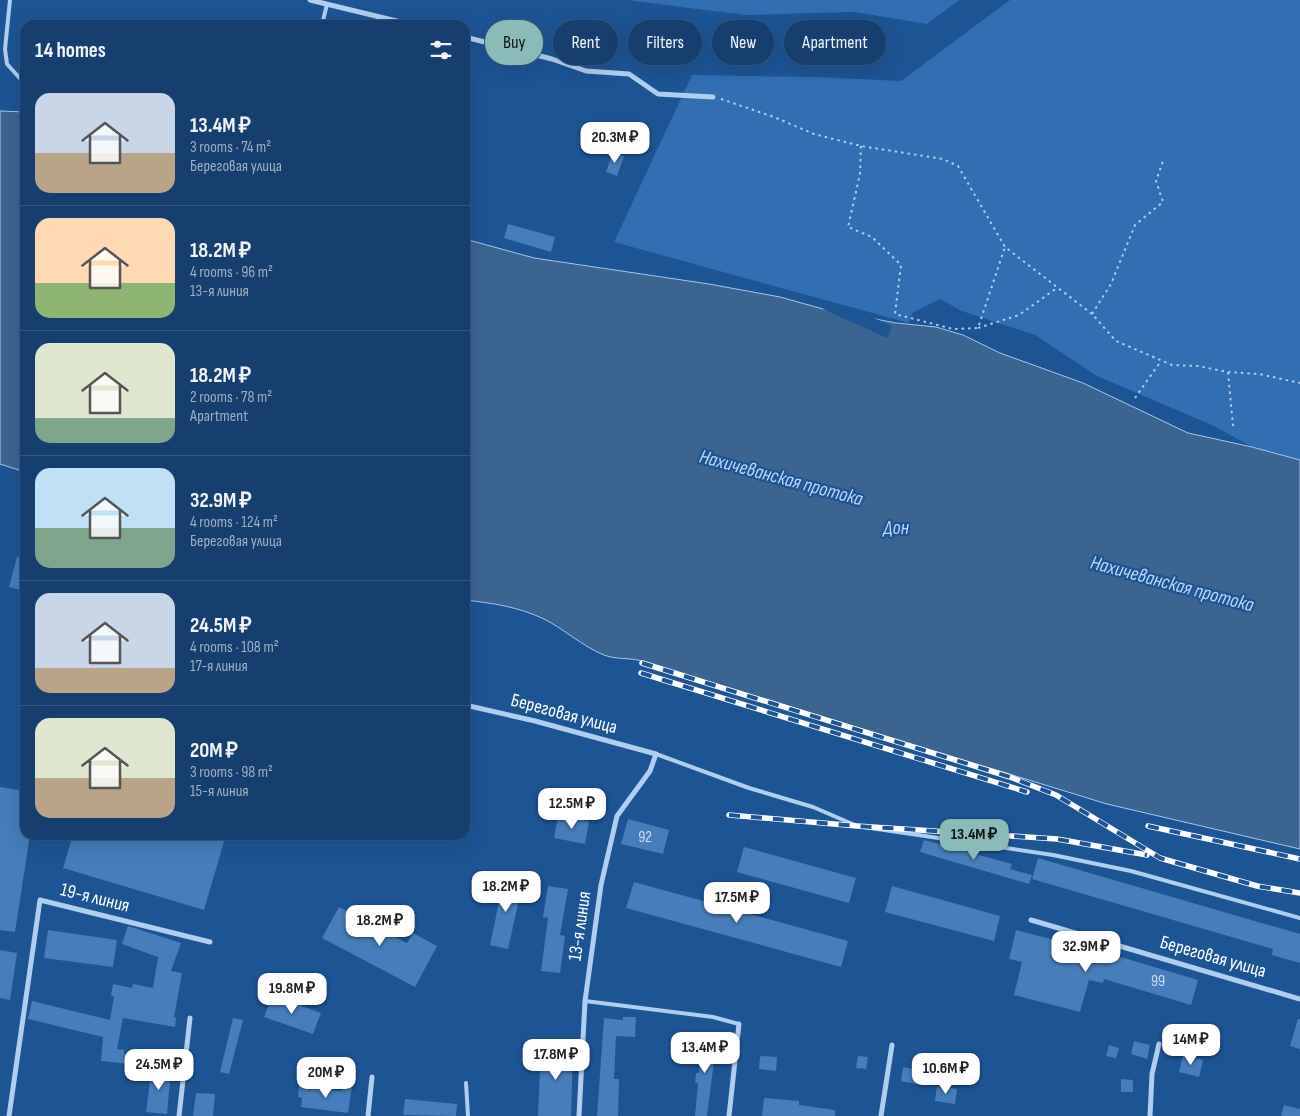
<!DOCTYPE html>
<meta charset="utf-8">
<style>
body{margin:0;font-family:"Sofia Sans Condensed",sans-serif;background:#234a77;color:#f1f3f6;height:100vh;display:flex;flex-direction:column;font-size:19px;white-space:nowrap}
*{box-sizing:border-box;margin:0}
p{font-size:16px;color:#9eafc3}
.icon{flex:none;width:28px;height:28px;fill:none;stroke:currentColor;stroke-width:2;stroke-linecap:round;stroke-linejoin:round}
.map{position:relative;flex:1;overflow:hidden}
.drawer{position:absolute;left:20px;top:20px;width:450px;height:820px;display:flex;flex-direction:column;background:#163f6f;border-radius:15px;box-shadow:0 5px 20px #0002,0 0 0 1px #355882}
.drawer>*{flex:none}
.hud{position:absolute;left:485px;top:20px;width:475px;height:45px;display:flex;gap:10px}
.price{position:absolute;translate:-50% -42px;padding:0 11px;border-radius:10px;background:#fff;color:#222;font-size:16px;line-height:32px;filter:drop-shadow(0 1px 2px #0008)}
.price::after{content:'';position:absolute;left:50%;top:30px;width:15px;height:11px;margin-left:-8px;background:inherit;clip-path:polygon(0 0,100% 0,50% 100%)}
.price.current{background:#8bbbb9;color:#111}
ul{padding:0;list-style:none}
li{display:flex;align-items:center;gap:15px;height:125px;padding:0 15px}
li+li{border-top:1px solid #355882}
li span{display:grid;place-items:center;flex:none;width:140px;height:100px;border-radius:15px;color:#555}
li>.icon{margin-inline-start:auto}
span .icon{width:60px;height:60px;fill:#fffc;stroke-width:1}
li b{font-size:21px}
h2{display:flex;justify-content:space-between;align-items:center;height:60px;padding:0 15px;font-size:21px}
.chip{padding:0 18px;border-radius:22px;background:#163f6f;box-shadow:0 5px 20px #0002,0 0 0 1px #355882;font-size:18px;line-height:45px}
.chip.current{background:#8bbbb9;color:#111}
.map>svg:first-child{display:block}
.green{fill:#326eb2}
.water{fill:#3c6491;stroke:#a3c9f0}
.pier{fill:#1d5494}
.building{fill:#467dba}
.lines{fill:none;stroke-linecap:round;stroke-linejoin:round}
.path{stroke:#b0ceef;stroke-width:2;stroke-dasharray:2.5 4;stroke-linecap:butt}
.service{stroke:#b0ceef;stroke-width:4}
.minor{stroke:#b0ceef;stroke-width:5}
.rail-casing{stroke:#fff;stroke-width:5.5}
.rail{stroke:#1d5494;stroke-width:4;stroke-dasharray:11;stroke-linecap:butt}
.labels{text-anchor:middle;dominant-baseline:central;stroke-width:4.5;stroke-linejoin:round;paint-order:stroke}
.number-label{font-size:16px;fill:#d1deee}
.street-label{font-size:19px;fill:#fff;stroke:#1d5494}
.water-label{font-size:20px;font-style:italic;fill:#bcd8f5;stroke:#1d5494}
</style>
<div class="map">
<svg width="1300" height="1116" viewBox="0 0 1300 1116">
<rect width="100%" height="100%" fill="#1d5494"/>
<g class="green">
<path d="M627,0H959L927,24L854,12L745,15Z"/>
<path d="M1010,0H1300V460L1252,447L1214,426L1097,376L1035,335L962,311L940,299L912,313L909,323L614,242L692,75L816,77L901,81Z"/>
</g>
<g class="water">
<path d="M0,111L25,112V472L0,464Z"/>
<path d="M465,239L534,258L709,284L780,297L823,309L896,323L936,327L963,335L1000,353L1083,383L1188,433L1252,447L1300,460V849L1107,804L638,660C627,658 614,659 604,655C582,646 564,629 544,619C519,607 492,603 465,600Z"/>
</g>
<path class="pier" d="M824,306L865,314L892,326L887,338L823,309Z"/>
<g class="building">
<path d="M613,152L624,156L617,176L606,172Z"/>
<path d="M508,224L555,237L551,252L504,238Z"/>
<path d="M17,557L25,559V591L9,587Z"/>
<path d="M0,787L25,791V835H30L15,932L0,930Z"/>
<path d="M558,816L589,821L585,844L554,838Z"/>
<path d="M628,819L669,830L663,854L621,844Z"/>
<path d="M73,835H215L225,838L204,910L63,868Z"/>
<path d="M924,840L1012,864L1010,869L1032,875L1029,884L920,852Z"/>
<path d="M744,847L856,878L849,903L737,872Z"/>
<path d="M1038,858L1300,934V963L1272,955L1273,949L1032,879Z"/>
<path d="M504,878L523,882L508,949L490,945Z"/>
<path d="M634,882L848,941L841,967L626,908Z"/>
<path d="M548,886L568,889L560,935L565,936L560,973L541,971L548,918L543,917Z"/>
<path d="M892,886L1000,916L994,941L885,912Z"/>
<path d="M339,907L407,943L413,933L437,946L415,987L322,938Z"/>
<path d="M128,926L181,943L171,971L182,973L174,1017L176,1018L175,1027L123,1018L117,1049L124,1050V1054L151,1056L150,1066L101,1061L103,1037L28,1019L32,1001L110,1020L114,997L111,996L113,984L132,988L133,984L153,988L158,957L122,944Z"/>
<path d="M48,930L117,940L113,967L44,958Z"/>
<path d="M1016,930L1124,958L1198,980L1191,1005L1104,979L1103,983L1089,980L1080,1012L1014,995L1022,962L1009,959Z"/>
<path d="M0,950L17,953L10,1000L0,998Z"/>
<path d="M272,995L321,1013L313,1034L264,1017Z"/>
<path d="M623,1017H636L635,1037L616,1036L614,1079H619L618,1116H597L604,1018L623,1020Z"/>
<path d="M233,1018L243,1020L229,1074L220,1072Z"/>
<path d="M1298,1019H1300V1049L1290,1046Z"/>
<path d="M701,1035L717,1037L707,1116H695L698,1083H695L696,1073H699Z"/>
<path d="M1134,1041L1150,1045L1147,1059L1131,1054Z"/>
<path d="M541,1045L573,1047L571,1116H538Z"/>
<path d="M1109,1045L1119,1048L1116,1058L1106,1056Z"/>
<path d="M1183,1055L1203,1060L1199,1077L1179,1072Z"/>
<path d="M760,1056L777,1057L776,1071L759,1069Z"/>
<path d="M858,1056L868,1057L866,1069L856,1068Z"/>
<path d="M152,1066L171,1069L167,1114L146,1112Z"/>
<path d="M903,1067L918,1070L916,1084L901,1081Z"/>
<path d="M1121,1079L1133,1080V1092H1121Z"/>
<path d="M342,1084L352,1086L348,1113L301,1107L302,1098L298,1097L299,1086L341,1091Z"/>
<path d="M937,1086L957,1089L955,1104L935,1101Z"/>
<path d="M196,1093L215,1094L213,1116H193Z"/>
<path d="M764,1098L799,1101V1105L835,1110V1116H762Z"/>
<path d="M405,1099L457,1104L456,1116L403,1115Z"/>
<path d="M1284,1105L1300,1109V1116H1281Z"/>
</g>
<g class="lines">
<g class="path">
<path d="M721,99L774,117L814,134L861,146L943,159L958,166L1005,247L1092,314L1116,341L1172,365L1198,366L1228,372L1259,374L1300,383"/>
<path d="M861,146L860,174L848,227L872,237L901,265L895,314L953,329L978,328L1005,247"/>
<path d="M1092,314L1111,284L1135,225L1163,202L1156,181L1164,158"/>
<path d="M978,328L1019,315L1057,288"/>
<path d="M1228,372L1233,426"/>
<path d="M1135,398L1161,361"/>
</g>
<g class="service">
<path d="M10,0L5,49L7,64L25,84"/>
<path d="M322,25L327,4"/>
<path d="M656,754L749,788L813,807L857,826L1053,855L1131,871L1300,918"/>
<path d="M585,1001L713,1017L739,1024"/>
<path d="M466,1083L468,1116"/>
</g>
<g class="minor">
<path d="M310,0L413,25"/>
<path d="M465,37L552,59L586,71L629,74L658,94L713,97"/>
<path d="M465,705L535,721L656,754L650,771L617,816L601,885L585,1001L579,1116"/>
<path d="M1031,920L1300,999"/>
<path d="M9,1116L40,900L210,942"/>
<path d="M179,1116L190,1018"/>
<path d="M368,1116L372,1077"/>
<path d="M729,1116L739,1024"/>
<path d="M881,1116L892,1045"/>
<path d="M1150,1116L1152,1074L1159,1044"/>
</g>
<defs>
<g id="rail">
<path d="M642,663L1010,777L1056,795L1160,858L1257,886L1300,893"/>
<path d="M641,673L1027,792"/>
<path d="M729,815L857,826L1057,839L1147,855"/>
<path d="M1148,826L1300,859"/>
</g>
</defs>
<use href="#rail" class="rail-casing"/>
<use href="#rail" class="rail"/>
</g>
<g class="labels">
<g class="number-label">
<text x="645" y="837">92</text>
<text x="1158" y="981">99</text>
</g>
<g class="street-label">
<text transform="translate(564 714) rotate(15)">Береговая улица</text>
<text transform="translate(95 898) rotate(14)">19-я линия</text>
<text transform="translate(580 926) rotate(-82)">13-я линия</text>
<text transform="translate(1213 957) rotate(16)">Береговая улица</text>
</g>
<g class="water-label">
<text transform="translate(781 478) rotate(15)">Нахичеванская протока</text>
<text x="896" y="528">Дон</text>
<text transform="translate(1172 584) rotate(15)">Нахичеванская протока</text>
</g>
</g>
</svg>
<b class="price" style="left:615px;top:164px">20.3M ₽</b>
<b class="price" style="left:572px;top:830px">12.5M ₽</b>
<b class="price current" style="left:974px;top:861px">13.4M ₽</b>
<b class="price" style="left:506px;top:913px">18.2M ₽</b>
<b class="price" style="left:737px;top:924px">17.5M ₽</b>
<b class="price" style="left:380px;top:947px">18.2M ₽</b>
<b class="price" style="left:1086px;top:973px">32.9M ₽</b>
<b class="price" style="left:292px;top:1015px">19.8M ₽</b>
<b class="price" style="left:1191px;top:1066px">14M ₽</b>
<b class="price" style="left:705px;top:1074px">13.4M ₽</b>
<b class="price" style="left:556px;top:1081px">17.8M ₽</b>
<b class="price" style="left:159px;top:1091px">24.5M ₽</b>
<b class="price" style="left:946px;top:1095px">10.6M ₽</b>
<b class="price" style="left:326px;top:1099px">20M ₽</b>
<div class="hud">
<a class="chip current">Buy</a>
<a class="chip">Rent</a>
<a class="chip">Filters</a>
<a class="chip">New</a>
<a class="chip">Apartment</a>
</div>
<section class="drawer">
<h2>14 homes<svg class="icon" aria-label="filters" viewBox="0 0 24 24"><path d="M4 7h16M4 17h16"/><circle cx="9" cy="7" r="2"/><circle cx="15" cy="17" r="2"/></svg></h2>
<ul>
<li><span style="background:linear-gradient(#c9d6e8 60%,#b9a48a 0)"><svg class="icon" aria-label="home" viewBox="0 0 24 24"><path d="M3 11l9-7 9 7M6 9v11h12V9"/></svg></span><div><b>13.4M ₽</b><p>3 rooms · 74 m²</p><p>Береговая улица</p></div></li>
<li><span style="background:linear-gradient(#ffd9b3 65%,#8fb573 0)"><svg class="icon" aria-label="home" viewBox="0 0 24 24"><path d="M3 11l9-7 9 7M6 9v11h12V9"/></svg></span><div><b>18.2M ₽</b><p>4 rooms · 96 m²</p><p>13-я линия</p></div></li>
<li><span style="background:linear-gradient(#dfe7d0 75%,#7fa58c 0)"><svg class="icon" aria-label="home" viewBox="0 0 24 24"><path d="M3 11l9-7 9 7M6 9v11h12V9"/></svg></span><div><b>18.2M ₽</b><p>2 rooms · 78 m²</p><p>Apartment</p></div></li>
<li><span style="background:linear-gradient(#bfe0f5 60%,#7fa58c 0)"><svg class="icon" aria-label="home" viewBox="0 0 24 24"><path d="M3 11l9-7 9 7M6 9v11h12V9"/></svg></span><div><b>32.9M ₽</b><p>4 rooms · 124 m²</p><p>Береговая улица</p></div></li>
<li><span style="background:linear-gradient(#c9d6e8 75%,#b9a48a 0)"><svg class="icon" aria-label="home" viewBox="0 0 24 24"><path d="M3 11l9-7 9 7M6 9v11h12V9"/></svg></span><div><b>24.5M ₽</b><p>4 rooms · 108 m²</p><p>17-я линия</p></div></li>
<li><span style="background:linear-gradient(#dfe7d0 60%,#b9a48a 0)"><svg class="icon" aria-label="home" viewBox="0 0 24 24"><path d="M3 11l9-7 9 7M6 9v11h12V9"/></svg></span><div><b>20M ₽</b><p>3 rooms · 98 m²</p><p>15-я линия</p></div></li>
</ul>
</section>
</div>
